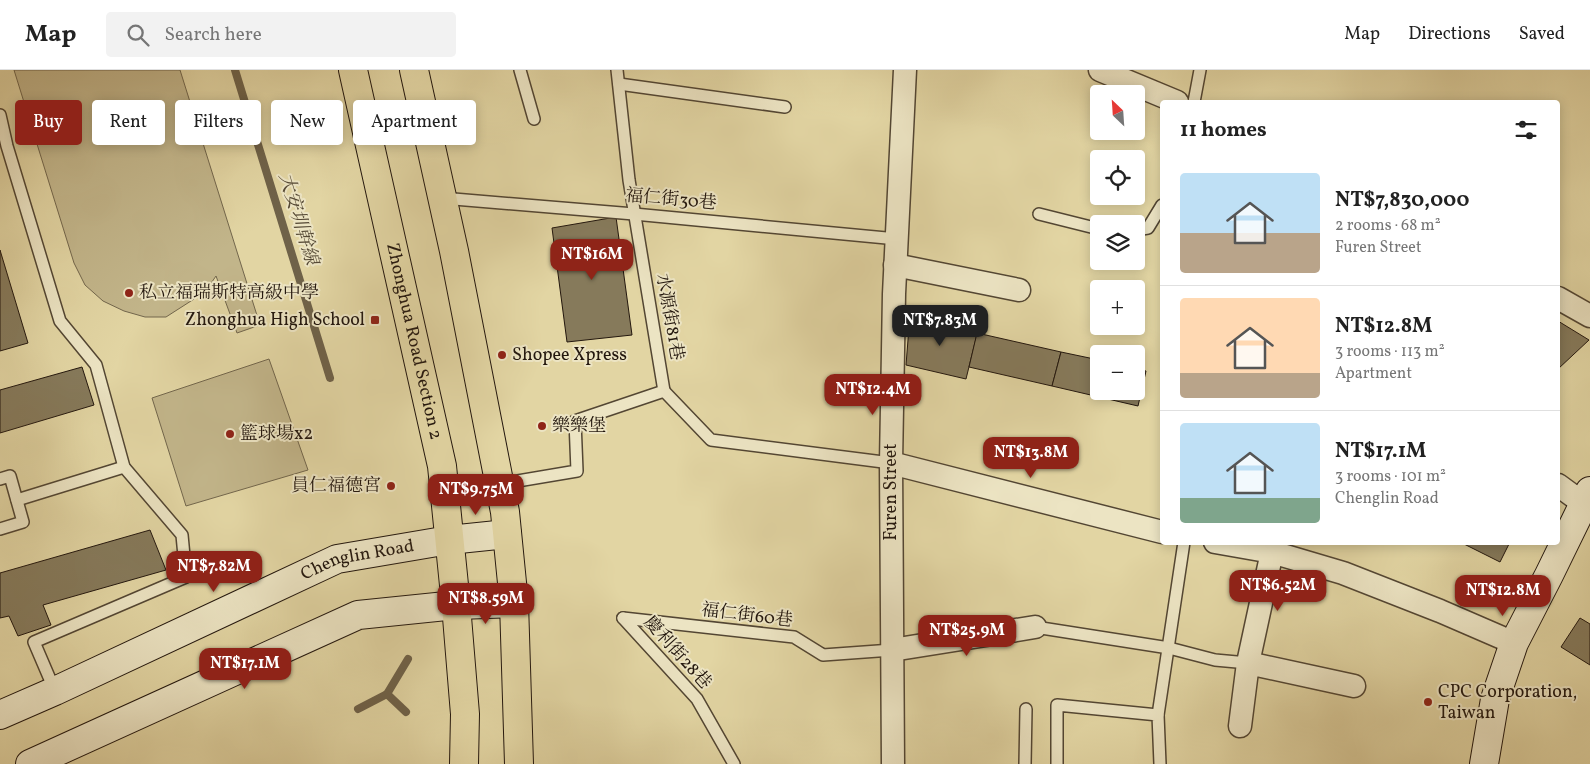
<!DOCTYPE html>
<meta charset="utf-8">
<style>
body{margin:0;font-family:Vollkorn,"Noto Serif TC",serif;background:#f2f2f2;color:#222;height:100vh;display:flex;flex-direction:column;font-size:19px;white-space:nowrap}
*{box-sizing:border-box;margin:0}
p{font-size:16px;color:#767676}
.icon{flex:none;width:28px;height:28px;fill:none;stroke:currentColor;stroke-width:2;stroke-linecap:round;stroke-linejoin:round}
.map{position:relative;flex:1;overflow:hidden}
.sheet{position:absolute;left:1160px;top:30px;width:400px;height:445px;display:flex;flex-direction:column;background:#fff;border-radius:5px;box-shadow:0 2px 12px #0003}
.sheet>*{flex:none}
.hud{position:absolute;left:15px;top:30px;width:475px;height:45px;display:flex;gap:10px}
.needle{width:32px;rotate:335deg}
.controls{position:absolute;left:1090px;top:15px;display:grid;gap:10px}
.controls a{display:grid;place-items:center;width:55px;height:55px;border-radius:5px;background:#fff;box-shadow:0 2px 12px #0003;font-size:25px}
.price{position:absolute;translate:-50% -42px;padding:0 11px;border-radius:10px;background:#8f2418;color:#fff;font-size:16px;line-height:32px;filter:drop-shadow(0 1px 2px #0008)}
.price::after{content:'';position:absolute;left:50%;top:30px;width:15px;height:11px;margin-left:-8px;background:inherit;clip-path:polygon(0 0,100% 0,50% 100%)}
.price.on{background:#222;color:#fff}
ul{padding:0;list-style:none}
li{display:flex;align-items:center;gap:15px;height:125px;padding:0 20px}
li+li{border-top:1px solid #e0e0e0}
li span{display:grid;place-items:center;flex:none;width:140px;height:100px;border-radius:5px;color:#555}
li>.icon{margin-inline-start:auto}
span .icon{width:60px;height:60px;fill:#fffc;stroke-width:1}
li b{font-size:21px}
h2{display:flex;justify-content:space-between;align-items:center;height:60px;padding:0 20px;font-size:21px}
.pill{padding:0 18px;border-radius:5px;background:#fff;box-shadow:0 2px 12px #0003;font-size:18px;line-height:45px}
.pill.on{background:#8f2418;color:#fff}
header{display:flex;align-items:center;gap:30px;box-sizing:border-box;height:70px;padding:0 25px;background:#fff;border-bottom:1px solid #e0e0e0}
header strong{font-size:24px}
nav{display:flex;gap:28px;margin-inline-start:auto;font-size:18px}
.search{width:350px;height:45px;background:#f2f2f2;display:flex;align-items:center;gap:12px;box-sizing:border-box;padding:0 18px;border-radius:5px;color:#767676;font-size:19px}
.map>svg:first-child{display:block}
.green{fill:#c2b58a;stroke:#72664c}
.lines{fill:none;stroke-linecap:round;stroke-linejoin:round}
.stream{stroke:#6f6249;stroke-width:8}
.building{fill:#867a5b;stroke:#23170e}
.lane-casing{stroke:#534633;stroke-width:14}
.street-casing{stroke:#534633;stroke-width:25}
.secondary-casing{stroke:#23170e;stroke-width:30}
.primary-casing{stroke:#23170e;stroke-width:30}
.lane{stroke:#ece4c3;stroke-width:11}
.street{stroke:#ece4c3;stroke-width:22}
.secondary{stroke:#ece4c3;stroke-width:28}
.primary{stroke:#e2d5a3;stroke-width:28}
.poi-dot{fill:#8f2418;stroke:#ece4c3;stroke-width:2}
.labels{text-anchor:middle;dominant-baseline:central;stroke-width:4;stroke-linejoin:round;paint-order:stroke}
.street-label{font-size:18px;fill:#23170e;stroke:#ece4c3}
.poi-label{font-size:18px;fill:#23170e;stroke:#ece4c3;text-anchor:start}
.water-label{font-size:19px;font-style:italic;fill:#554935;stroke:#ece4c3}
</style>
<header>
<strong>Map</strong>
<div class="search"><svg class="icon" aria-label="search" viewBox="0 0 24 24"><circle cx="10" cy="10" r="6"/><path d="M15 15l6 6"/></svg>Search here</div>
<nav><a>Map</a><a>Directions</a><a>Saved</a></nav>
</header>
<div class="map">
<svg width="1590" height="694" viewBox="0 0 1590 694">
<rect width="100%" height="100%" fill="#e2d5a3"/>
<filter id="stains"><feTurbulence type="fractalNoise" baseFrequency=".004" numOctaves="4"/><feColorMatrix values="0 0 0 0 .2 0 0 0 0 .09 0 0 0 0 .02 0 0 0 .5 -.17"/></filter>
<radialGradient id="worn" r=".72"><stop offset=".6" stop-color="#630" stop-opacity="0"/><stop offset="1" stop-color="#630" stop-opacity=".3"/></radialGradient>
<g class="green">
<path d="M14,0H180L260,255L237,263L216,206L205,222L166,247H145L124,241L103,231L85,215L74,193Z"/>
<path d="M269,289L308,400L186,436L152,328Z"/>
</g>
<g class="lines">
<g class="stream">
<path d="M235,0L330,308"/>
<path d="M387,624L406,642"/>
<path d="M358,639L387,624L408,589"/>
</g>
</g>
<g class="building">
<path d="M616,147L632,265L567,272L552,158Z"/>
<path d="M0,180L28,273L0,281Z"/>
<path d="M910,245L978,260L966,309L906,295Z"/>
<path d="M1558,251L1589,270L1558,299Z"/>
<path d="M977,263L1061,282L1052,316L969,297Z"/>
<path d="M1061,282L1099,290V321H1136V299L1146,301L1138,336L1052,316Z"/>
<path d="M82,297L94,335L0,363V320Z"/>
<path d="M150,460L166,500L43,535L51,555L18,566L9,546L0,548V503Z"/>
<path d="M1460,472H1510L1500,492Z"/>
<path d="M1580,548L1590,554V595L1561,577Z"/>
</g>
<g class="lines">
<defs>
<g id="lane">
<path d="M520,0L534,49"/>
<path d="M617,0L629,110L664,321"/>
<path d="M619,14L785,37"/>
<path d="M1194,32L1200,0"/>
<path d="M0,45L7,76L60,251L96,295L124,397L182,465L186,507L34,572L55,621"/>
<path d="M442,128L634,144L897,169"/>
<path d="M1039,144L1099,159"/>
<path d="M1136,160L1148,158L1162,135"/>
<path d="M664,321L711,370L891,393"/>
<path d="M0,409L10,406L23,452L0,459"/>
<path d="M500,414L577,401L575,351L664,321"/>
<path d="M17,430L124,397"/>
<path d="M623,548L794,567L823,585L892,580"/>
<path d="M623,548L697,629L734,694"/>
<path d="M1035,557L1169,578L1215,590L1248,593"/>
<path d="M1158,645L1184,472"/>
<path d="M1025,694L1026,639"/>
<path d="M1057,694V635L1158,645L1160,694"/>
</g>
<g id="street">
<path d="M1100,0L1177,32"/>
<path d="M895,195L1019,220"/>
<path d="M1558,228L1590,246"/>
<path d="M891,393L1162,462"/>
<path d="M1558,415L1584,434"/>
<path d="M1215,472L1272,482L1343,503L1440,541L1514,573"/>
<path d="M892,580L1035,557"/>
<path d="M1248,593L1272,482"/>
<path d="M1240,656L1248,593L1354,616"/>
<path d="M893,694L891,393L894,224L905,0"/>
</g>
<g id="secondary">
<path id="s1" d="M0,645L55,621L337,489L449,470L507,464"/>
<path d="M30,694L358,545L456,535L514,533"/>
<path d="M1484,694L1495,629L1514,573L1549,505L1590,421"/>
</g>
<g id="primary">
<path id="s2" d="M353,0L442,396L456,535L465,644L464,694"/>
<path d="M414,0L454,181L505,442L514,533L519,694"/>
</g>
</defs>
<use href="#lane" class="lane-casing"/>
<use href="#street" class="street-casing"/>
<use href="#secondary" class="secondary-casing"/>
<use href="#primary" class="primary-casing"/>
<use href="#lane" class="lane"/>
<use href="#street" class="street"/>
<use href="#secondary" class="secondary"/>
<use href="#primary" class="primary"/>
</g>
<g class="poi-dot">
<circle cx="129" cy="223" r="5"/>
<rect x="370" y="245" width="10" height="10" rx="2.5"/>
<circle cx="502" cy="285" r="5"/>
<circle cx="542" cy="356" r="5"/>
<circle cx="230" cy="364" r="5"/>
<circle cx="391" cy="416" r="5"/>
<circle cx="1428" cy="632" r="5"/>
</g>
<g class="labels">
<g class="street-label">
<text transform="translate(671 130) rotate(5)">福仁街30巷</text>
<text transform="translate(669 247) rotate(80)">水源街81巷</text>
<text stroke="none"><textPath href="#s2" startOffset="278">Zhonghua Road Section 2</textPath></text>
<text transform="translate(891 422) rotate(-90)">Furen Street</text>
<text stroke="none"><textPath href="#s1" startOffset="391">Chenglin Road</textPath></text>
<text transform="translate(747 546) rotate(7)">福仁街60巷</text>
<text transform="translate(677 583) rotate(48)">慶利街28巷</text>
</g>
<g class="poi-label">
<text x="139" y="223">私立福瑞斯特高級中學</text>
<text x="365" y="250" text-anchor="end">Zhonghua High School</text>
<text x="512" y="285">Shopee Xpress</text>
<text x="552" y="356">樂樂堡</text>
<text x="240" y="364">籃球場x2</text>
<text x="381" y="416" text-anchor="end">員仁福德宮</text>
<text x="1438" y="622">CPC Corporation,<tspan x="1438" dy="21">Taiwan</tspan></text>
</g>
<g class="water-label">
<text transform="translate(298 149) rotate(73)">大安圳幹線</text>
</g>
</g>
<rect width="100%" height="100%" filter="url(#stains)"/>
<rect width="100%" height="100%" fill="url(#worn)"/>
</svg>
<div class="controls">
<a><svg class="needle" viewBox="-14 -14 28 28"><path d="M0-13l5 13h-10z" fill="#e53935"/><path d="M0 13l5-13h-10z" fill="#767676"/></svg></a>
<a><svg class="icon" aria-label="locate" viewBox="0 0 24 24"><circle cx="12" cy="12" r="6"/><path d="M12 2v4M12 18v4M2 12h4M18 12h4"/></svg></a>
<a><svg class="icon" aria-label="layers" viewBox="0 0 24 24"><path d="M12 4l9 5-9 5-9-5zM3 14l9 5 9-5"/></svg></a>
<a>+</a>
<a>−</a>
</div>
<b class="price" style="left:592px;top:211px">NT$16M</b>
<b class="price on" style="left:940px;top:277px">NT$7.83M</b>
<b class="price" style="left:873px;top:346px">NT$12.4M</b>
<b class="price" style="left:1031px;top:409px">NT$13.8M</b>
<b class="price" style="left:476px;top:446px">NT$9.75M</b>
<b class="price" style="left:214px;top:523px">NT$7.82M</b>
<b class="price" style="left:1278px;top:542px">NT$6.52M</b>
<b class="price" style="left:1503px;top:547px">NT$12.8M</b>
<b class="price" style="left:486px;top:555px">NT$8.59M</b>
<b class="price" style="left:967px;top:587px">NT$25.9M</b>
<b class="price" style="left:245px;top:620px">NT$17.1M</b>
<div class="hud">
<a class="pill on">Buy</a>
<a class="pill">Rent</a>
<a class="pill">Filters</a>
<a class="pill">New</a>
<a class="pill">Apartment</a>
</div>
<section class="sheet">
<h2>11 homes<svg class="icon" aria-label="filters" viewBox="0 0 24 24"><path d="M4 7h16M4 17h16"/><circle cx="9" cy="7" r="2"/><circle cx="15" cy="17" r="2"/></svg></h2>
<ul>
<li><span style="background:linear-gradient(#bfe0f5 60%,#b9a48a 0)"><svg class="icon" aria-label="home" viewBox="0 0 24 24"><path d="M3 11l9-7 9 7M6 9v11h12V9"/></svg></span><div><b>NT$7,830,000</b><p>2 rooms · 68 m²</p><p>Furen Street</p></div></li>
<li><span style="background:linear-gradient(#ffd9b3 75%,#b9a48a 0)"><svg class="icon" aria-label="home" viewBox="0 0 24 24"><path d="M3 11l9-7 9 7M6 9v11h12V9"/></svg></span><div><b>NT$12.8M</b><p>3 rooms · 113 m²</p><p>Apartment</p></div></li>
<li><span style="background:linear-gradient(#bfe0f5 75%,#7fa58c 0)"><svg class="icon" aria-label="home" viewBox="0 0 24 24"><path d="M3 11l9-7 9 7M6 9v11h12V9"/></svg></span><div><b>NT$17.1M</b><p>3 rooms · 101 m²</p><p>Chenglin Road</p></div></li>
</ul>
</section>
</div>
